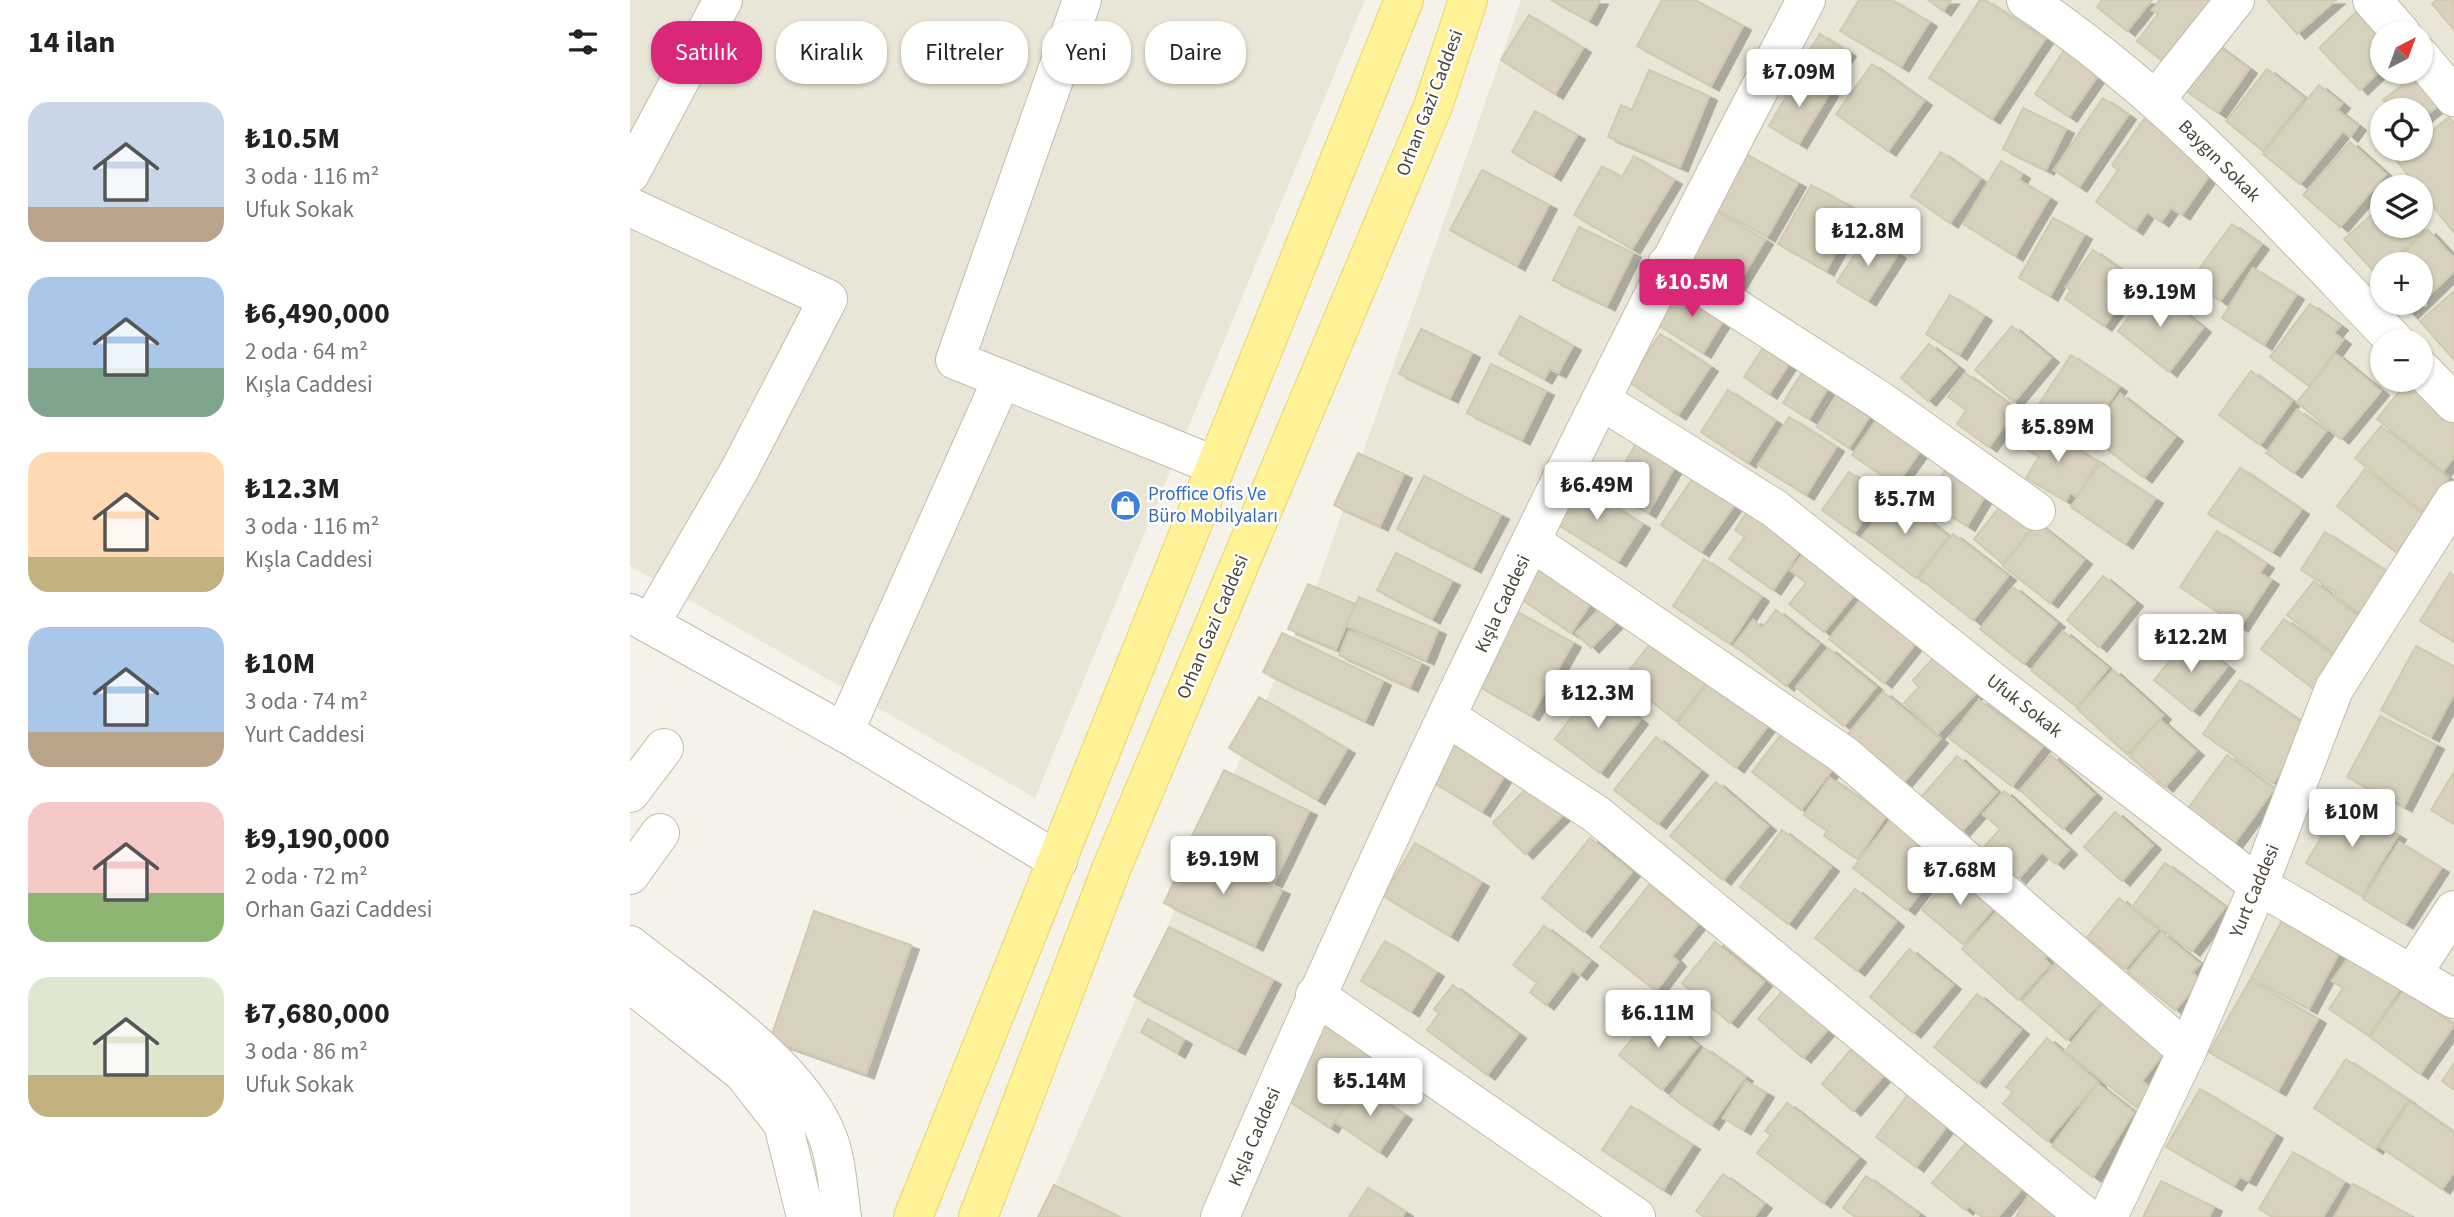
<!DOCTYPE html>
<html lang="tr">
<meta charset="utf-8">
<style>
body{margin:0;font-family:"Source Sans 3",sans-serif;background:#f2f2f2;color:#222;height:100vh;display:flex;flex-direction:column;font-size:26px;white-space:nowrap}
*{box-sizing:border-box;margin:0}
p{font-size:23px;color:#767676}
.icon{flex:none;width:38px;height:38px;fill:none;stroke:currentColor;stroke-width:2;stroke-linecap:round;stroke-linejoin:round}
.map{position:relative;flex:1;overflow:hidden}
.details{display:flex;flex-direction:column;background:#fff;width:630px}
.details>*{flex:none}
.guide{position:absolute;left:21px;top:21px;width:665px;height:63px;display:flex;gap:14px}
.needle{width:46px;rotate:41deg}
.tools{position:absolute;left:1740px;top:21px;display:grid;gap:14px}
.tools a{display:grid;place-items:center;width:63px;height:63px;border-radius:50%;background:#fff;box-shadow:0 2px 5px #0004;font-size:35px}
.price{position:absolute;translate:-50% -60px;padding:0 16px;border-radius:7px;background:#fff;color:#222;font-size:23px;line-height:46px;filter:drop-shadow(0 2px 4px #0008)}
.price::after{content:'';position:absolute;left:50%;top:42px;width:21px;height:16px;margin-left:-10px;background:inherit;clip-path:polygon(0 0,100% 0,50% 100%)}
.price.on{background:#db2777;color:#fff}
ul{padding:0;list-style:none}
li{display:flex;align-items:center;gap:21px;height:175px;padding:0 28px}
li span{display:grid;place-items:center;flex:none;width:196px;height:140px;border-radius:21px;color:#555}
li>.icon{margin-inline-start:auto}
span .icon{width:84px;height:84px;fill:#fffc;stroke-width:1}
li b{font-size:30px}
h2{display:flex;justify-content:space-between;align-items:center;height:84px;padding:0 28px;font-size:30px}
.pill{padding:0 24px;border-radius:28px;background:#fff;box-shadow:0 2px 5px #0004;font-size:24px;line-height:63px}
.pill.on{background:#db2777;color:#fff}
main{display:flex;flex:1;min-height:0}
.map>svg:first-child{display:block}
.residential{fill:#e9e6d7;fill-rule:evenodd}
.building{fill:#d7d1be;stroke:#d2cab0;stroke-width:2;filter:url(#shadow)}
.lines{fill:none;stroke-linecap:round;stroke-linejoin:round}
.minor-casing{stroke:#c1bdab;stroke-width:40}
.tertiary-casing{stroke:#c1bdab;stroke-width:40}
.primary-casing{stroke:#e8d564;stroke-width:40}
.minor{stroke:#fff;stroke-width:38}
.tertiary{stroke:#fff;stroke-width:38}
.primary{stroke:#fff297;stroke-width:38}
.labels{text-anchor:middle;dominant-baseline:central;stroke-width:5;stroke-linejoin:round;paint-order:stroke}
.street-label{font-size:19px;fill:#494437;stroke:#fff}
.shop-label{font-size:19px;fill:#366cbe;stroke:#fff;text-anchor:start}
</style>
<main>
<section class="details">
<h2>14 ilan<svg class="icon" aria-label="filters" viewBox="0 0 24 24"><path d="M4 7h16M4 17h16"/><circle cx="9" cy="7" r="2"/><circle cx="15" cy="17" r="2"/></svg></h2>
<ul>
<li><span style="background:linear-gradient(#c9d6e8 75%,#b9a48a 0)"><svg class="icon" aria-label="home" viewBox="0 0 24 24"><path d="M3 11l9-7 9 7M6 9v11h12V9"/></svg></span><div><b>₺10.5M</b><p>3 oda · 116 m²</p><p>Ufuk Sokak</p></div></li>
<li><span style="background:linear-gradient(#a9c7e8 65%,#7fa58c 0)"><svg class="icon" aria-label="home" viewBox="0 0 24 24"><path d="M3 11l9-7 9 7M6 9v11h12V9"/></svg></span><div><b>₺6,490,000</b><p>2 oda · 64 m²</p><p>Kışla Caddesi</p></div></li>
<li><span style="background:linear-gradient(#ffd9b3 75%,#c2b280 0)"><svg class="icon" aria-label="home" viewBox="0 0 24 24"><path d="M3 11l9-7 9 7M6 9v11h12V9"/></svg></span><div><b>₺12.3M</b><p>3 oda · 116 m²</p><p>Kışla Caddesi</p></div></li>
<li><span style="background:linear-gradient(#a9c7e8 75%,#b9a48a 0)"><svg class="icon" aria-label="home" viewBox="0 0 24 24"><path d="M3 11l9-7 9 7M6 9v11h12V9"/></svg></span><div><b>₺10M</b><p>3 oda · 74 m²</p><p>Yurt Caddesi</p></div></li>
<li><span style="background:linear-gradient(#f6c9c9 65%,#8fb573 0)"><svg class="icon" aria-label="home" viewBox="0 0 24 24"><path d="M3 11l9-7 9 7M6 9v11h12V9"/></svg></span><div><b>₺9,190,000</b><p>2 oda · 72 m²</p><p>Orhan Gazi Caddesi</p></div></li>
<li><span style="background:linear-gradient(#dfe7d0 70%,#c2b280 0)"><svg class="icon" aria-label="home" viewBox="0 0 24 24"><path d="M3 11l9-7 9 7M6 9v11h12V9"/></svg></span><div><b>₺7,680,000</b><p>3 oda · 86 m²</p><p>Ufuk Sokak</p></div></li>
</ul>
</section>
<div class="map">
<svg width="1824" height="1217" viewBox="0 0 1824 1217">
<defs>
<filter id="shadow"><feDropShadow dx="8" dy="4.5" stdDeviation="0" flood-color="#0004"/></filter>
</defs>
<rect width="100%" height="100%" fill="#f5f3e9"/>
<g class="residential">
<path d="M0,0H735L405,798L0,566Z"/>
<path d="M891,0H1824V1217H411L690,576ZM1752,33H1790V72H1752ZM1752,110H1790V149H1752ZM1752,187H1790V226H1752ZM1752,264H1790V303H1752ZM1752,341H1790V380H1752Z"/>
</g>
<g class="building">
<path d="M921,0H970L959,21Z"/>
<path d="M1032,0H1065L1113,26L1081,86L1007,46Z"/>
<path d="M1229,0H1262L1299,22L1271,67L1210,31Z"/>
<path d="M1298,0H1321L1313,11Z"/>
<path d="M1350,0H1355L1415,39L1362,119L1299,78Z"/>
<path d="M1472,0H1522L1497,31L1467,7Z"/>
<path d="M1530,0H1590L1539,66L1507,41L1528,14L1522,10Z"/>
<path d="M1637,0H1706L1667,34Z"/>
<path d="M1807,0H1824V30L1802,4Z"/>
<path d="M1726,12L1752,38V69L1730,90L1689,48Z"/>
<path d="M899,15L953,48L925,94L871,60Z"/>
<path d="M1190,34L1218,52L1198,82L1171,64Z"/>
<path d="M1441,40L1476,64L1439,117L1405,94Z"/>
<path d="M1581,41L1619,69L1588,113L1549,86Z"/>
<path d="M1242,64L1294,101L1258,151L1206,114Z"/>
<path d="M1637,69L1674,98L1633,151L1596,121Z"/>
<path d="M1019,70L1079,96L1050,167L978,137L991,105L1002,110Z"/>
<path d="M1789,72L1813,102L1790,120V110H1761L1753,100Z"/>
<path d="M1169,74L1200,92L1169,144L1139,126Z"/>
<path d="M1689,85L1712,104L1707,110L1728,126L1720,137L1713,131L1670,184L1633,154Z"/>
<path d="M1473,98L1498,115L1449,187L1424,170Z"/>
<path d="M1393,108L1436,129L1416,170L1373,149Z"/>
<path d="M905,111L947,135L923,176L882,152Z"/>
<path d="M1819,117L1824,123V233L1766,160L1780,149H1790V141Z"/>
<path d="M1514,119L1585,167L1552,215L1541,208L1531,222L1517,212L1505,230L1466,202L1488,170L1482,165Z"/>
<path d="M1720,142L1756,174L1710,227L1673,195Z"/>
<path d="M1311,152L1350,179L1320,223L1281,196Z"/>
<path d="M1114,153L1168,183L1137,237L1083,207Z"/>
<path d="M1004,156L1044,180L1002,249L944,215L972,166L992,177Z"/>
<path d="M1371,161L1392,174L1389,180L1419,198L1385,256L1333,224Z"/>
<path d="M852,170L919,205L887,266L820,230Z"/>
<path d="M1181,185L1229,211L1196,271L1148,244Z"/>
<path d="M1752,206V226H1790L1795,231L1757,264H1752L1746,274L1714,239Z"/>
<path d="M1084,210L1135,240L1106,288L1055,259Z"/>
<path d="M1423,218L1454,235L1420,296L1389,278Z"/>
<path d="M1602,224L1631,245L1590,301L1561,280Z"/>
<path d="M949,227L1003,253L977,306L923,280Z"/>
<path d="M1798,230L1824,258V271L1780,314L1769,303H1790V264H1763Z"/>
<path d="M1238,234L1268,254L1238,301L1207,282Z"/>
<path d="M1463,250L1507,281L1474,326L1435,299L1441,290L1436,287Z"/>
<path d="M1623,268L1666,295L1634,345L1592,318Z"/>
<path d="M1051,286L1097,314L1073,353L1028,325Z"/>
<path d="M1522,287L1573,328L1539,372L1488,331Z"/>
<path d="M1824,291V360L1790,321Z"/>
<path d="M1320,295L1354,316L1329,355L1296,334Z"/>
<path d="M1680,304L1710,326L1704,333L1713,340L1679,386L1640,357Z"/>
<path d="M890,316L943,346L928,373L920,369L914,379L869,354Z"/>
<path d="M1382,326L1421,358L1384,402L1345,370Z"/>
<path d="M791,329L842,353L820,398L769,374Z"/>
<path d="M1030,334L1080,367L1048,415L999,382Z"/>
<path d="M1299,344L1327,367L1298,401L1271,378Z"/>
<path d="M1135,345L1160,362L1139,394L1114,377Z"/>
<path d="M1706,354L1751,391L1711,439L1667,402Z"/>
<path d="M1441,355L1489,387L1455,439L1407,407Z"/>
<path d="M1180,360L1205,376L1179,419L1153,403Z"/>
<path d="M861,364L916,391L892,440L837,413Z"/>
<path d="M1621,371L1662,401L1630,445L1589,415Z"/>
<path d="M1335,373L1386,409L1359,447L1327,424L1336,410L1318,397Z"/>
<path d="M1777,382L1824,419V457L1813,471L1747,419Z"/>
<path d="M1098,390L1145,421L1118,463L1071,432Z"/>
<path d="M1490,394L1545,437L1514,478L1459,435Z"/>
<path d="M1207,396L1239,417L1219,448L1187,427Z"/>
<path d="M1667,410L1696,431L1664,473L1636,453Z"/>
<path d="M1250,415L1294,446L1266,485L1222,455Z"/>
<path d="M1159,417L1206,447L1176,495L1128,465Z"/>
<path d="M1405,425L1468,461L1447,497L1440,493L1436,501L1396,478L1409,456L1392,447Z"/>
<path d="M1751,426L1818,478L1792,511L1725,458Z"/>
<path d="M1009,438L1048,461L1018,513L979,491Z"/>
<path d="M728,453L774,474L750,526L704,505Z"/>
<path d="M1321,461L1361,486L1337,526L1296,501Z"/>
<path d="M1470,463L1525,499L1495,544L1441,507Z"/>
<path d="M1610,468L1671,510L1642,552L1578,514Z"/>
<path d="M1735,469L1796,516L1767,553L1707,506Z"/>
<path d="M1219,472L1251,494L1224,533L1192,510Z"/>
<path d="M1065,475L1106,503L1071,552L1031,525Z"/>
<path d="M794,476L871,515L843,568L767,529Z"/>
<path d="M946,482L1012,524L988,562L922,521Z"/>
<path d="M1264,495L1318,536L1286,578L1232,537Z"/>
<path d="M1374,501L1404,526L1373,564L1344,539Z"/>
<path d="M1119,509L1173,546L1143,590L1099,559L1115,537L1105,530Z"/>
<path d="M1407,523L1454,560L1420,603L1373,566Z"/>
<path d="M1587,531L1636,564L1630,573L1641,580L1610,627L1550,587Z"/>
<path d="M1695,532L1760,574L1733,615L1704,595L1706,592L1671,570Z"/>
<path d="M1323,534L1378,576L1343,620L1289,578Z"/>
<path d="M1178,548L1228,590L1194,632L1159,604L1176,583L1160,570Z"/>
<path d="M766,553L822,581L802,619L747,590Z"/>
<path d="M914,559L966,595L941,633L888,597Z"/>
<path d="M1074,559L1131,597L1100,644L1043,606Z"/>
<path d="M1820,573L1824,576V642L1790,621Z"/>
<path d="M1473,576L1505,602L1469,647L1437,620Z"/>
<path d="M1684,581L1735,622L1708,657L1657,615Z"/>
<path d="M678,584L725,604L706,649L658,629Z"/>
<path d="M1383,587L1427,623L1394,664L1350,629Z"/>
<path d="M1235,594L1290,638L1254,683L1199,639Z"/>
<path d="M729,597L808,630L796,660L716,626Z"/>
<path d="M980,598L995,613L961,648L946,633Z"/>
<path d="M1146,610L1189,644L1156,686L1104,645L1123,620L1132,628Z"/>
<path d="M886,611L943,643L901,716L845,684Z"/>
<path d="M1654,619L1709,660L1685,690L1631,649Z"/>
<path d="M719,631L791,663L780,687L709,655Z"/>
<path d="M1433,631L1478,668L1447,707L1401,670Z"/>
<path d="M652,633L753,681L735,721L633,672Z"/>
<path d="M1027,635L1080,678L1046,721L993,678Z"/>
<path d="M1559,637L1597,667L1562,711L1524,680Z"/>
<path d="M1786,646L1824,667V694L1801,737L1751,710Z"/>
<path d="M1198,648L1246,687L1214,726L1166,687Z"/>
<path d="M1310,651L1350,689L1307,734L1274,703L1289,687L1283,680Z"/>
<path d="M1483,670L1533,715L1497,754L1447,709Z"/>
<path d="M1083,678L1140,723L1106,768L1048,723Z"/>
<path d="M1610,680L1681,729L1643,783L1573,734Z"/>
<path d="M965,686L1010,720L970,773L925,739Z"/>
<path d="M1253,692L1310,739L1274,782L1217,735Z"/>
<path d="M629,697L717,749L687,800L599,748Z"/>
<path d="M1349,700L1412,747L1382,786L1319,738Z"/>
<path d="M1750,716L1806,745L1774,807L1717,777Z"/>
<path d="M1530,720L1566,751L1535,787L1499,756Z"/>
<path d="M832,731L883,762L852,812L801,781Z"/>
<path d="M1153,732L1202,770L1171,810L1122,772Z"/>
<path d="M1026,737L1070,771L1028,824L984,790Z"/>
<path d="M1421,755L1464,794L1433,829L1390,790Z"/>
<path d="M1597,755L1644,789L1603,845L1556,811Z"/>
<path d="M1327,756L1367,792L1332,831L1292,796Z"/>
<path d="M594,770L679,811L644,883L559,842Z"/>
<path d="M1824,772V824L1801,810Z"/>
<path d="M907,777L933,815L895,854L863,823Z"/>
<path d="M1200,778L1256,816L1227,859L1194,836L1197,831L1174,815Z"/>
<path d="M1086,782L1138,826L1093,880L1040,836Z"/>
<path d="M1374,791L1439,850L1426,864L1412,852L1388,879L1354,847L1370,829L1353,814Z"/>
<path d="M1712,802L1768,835L1732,896L1676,863Z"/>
<path d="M1485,812L1523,845L1492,881L1454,847Z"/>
<path d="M1262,818L1316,860L1277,910L1223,868Z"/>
<path d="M1152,830L1201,867L1158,924L1110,887Z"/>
<path d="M960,838L1002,872L954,932L912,898Z"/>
<path d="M1769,842L1811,868L1775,924L1733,899Z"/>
<path d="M785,843L851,882L820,936L753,896Z"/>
<path d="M560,847L652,890L625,946L534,903Z"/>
<path d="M1535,863L1595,907L1562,951L1502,907Z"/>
<path d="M1327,869L1367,904L1333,944L1292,910Z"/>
<path d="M1019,885L1068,924L1042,956L1048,962L1026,991L970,947Z"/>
<path d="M1225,889L1266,922L1227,971L1185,938Z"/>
<path d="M1489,898L1528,930L1495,969L1457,937Z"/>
<path d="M1373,905L1422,950L1414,958L1420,965L1388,1000L1332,949Z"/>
<path d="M184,911L281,945L236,1074L140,1040Z"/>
<path d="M1656,913L1714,944L1679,1009L1621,978Z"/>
<path d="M914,926L960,961L949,975L943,970L916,1005L900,992L907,983L883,965Z"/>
<path d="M539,927L643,980L607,1050L504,996Z"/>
<path d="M1531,932L1570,964L1562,973L1571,980L1545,1010L1498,972Z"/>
<path d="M755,941L806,972L781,1012L731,981Z"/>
<path d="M1085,942L1134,982L1100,1023L1052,983Z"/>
<path d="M1279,949L1323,985L1283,1033L1240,997Z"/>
<path d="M1720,955L1770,989L1739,1036L1699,1009L1713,988L1702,981Z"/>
<path d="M1427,962L1473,999L1437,1040L1392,1001Z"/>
<path d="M1620,980L1688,1019L1648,1091L1579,1052Z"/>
<path d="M1161,981L1206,1020L1173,1058L1128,1019Z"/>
<path d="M823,985L888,1034L857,1075L797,1030L809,1013L804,1009Z"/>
<path d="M1774,990L1824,1025L1790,1074L1740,1037Z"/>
<path d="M1347,994L1391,1030L1348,1083L1304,1047Z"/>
<path d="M1475,1001L1536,1050L1512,1081L1521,1088L1506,1107L1435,1051Z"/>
<path d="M1025,1011L1068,1046L1032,1090L989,1055Z"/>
<path d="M700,1016L752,1050L700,1128L654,1098Z"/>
<path d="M518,1019L554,1040L547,1053L511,1032Z"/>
<path d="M1417,1038L1468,1082L1417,1141L1373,1104L1383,1092L1376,1087Z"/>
<path d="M1074,1048L1115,1077L1081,1125L1040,1096Z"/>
<path d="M1222,1048L1254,1075L1223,1111L1192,1084Z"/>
<path d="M1716,1059L1778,1100L1745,1149L1684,1108Z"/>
<path d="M1824,1063V1090L1812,1081Z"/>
<path d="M1116,1081L1136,1093L1113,1130L1093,1118Z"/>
<path d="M1468,1084L1504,1112L1463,1177L1422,1146Z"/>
<path d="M730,1085L774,1115L749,1152L705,1122Z"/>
<path d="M1282,1089L1326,1114L1286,1167L1246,1137Z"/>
<path d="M1570,1089L1645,1134L1618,1181L1610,1177L1604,1186L1536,1147Z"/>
<path d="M1780,1102L1824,1133V1172L1812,1189L1750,1147Z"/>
<path d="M1157,1103L1228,1158L1193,1203L1127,1153L1141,1135L1135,1131Z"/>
<path d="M1001,1106L1062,1145L1033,1190L972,1150Z"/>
<path d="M1345,1132L1400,1179L1368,1217H1352L1339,1206L1335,1210L1302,1183Z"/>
<path d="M1663,1152L1714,1182L1693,1217H1643L1629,1209Z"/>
<path d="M1093,1174L1134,1204L1124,1217H1074L1066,1211Z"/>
<path d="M1236,1176L1289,1214L1287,1217H1225L1213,1208Z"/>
<path d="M1531,1181L1584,1207L1579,1217H1513Z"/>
<path d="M1723,1184L1781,1216V1217H1704Z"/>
<path d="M424,1185L490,1217H408Z"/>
<path d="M738,1188L775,1212L772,1217H719Z"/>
<path d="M1400,1192L1445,1217H1386Z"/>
</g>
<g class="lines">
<defs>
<g id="minor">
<path d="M1396,0C1536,93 1649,220 1765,341"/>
<path d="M1742,0L1771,33"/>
<path d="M1790,56L1824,97"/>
<path d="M1526,99L1605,0"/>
<path d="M0,174L93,0"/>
<path d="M0,207L198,299L110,469L20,624"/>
<path d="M1037,264L1248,399L1406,511"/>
<path d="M1790,368L1824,403"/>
<path d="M372,379L586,466"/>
<path d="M972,401L1144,508L1363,682L1628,885L1824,999"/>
<path d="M902,542L1214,755L1557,1051"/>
<path d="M819,718L966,814L1456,1217"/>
<path d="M214,732L372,379L325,360L452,0"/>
<path d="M0,793L34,748"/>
<path d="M0,875L30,833"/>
<path d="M0,945C61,994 171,1064 198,1138C207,1161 208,1192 212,1217"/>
<path d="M1783,973L1824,910"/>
<path d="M0,983L113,1073L153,1124L176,1217"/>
<path d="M685,995L1006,1217"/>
<path d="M590,1217C767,803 967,398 1176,0"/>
<path d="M1478,1217L1557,1051L1630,882L1704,689L1824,500"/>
</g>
<path id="tertiary" d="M0,613L224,738L428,861"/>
<g id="primary">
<path d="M283,1217L774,0"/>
<path d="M348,1217L482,867L803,106L838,0"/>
</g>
</defs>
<use href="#minor" class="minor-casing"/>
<use href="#tertiary" class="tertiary-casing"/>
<use href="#primary" class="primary-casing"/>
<use href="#minor" class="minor"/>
<use href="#tertiary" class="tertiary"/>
<use href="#primary" class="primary"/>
</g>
<defs>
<symbol id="shop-disc" viewBox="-11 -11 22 22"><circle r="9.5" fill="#3f7fe0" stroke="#fff"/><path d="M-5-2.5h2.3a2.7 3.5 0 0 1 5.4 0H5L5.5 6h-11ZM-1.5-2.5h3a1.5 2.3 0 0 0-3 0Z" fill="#fff"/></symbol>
</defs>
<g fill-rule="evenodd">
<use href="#shop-disc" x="478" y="488" width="35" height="35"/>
</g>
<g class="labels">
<g class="street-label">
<text transform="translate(800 103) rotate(-69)">Orhan Gazi Caddesi</text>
<text transform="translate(1589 161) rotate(45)">Baygın Sokak</text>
<text transform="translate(873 604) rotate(-65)">Kışla Caddesi</text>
<text transform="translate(583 627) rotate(-67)">Orhan Gazi Caddesi</text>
<text transform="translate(1394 706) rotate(38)">Ufuk Sokak</text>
<text transform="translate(1625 891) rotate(-67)">Yurt Caddesi</text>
<text transform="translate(625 1137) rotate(-67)">Kışla Caddesi</text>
</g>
<g class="shop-label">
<text x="518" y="494">Proffice Ofis Ve<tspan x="518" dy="22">Büro Mobilyaları</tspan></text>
</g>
</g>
</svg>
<div class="tools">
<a><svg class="needle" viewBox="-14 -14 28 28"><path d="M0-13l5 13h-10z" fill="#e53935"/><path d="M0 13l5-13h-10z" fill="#767676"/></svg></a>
<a><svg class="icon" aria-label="locate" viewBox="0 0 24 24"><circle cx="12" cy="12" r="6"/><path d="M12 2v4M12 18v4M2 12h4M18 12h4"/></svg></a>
<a><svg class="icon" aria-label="layers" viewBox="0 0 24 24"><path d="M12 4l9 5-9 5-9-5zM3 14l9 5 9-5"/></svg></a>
<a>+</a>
<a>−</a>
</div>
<b class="price" style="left:1169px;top:109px">₺7.09M</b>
<b class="price" style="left:1238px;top:268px">₺12.8M</b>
<b class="price on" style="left:1062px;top:319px">₺10.5M</b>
<b class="price" style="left:1530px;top:329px">₺9.19M</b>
<b class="price" style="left:1428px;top:464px">₺5.89M</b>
<b class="price" style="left:967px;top:522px">₺6.49M</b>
<b class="price" style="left:1275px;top:536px">₺5.7M</b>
<b class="price" style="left:1561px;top:674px">₺12.2M</b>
<b class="price" style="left:968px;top:730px">₺12.3M</b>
<b class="price" style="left:1722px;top:849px">₺10M</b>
<b class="price" style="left:593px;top:896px">₺9.19M</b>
<b class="price" style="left:1330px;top:907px">₺7.68M</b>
<b class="price" style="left:1028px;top:1050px">₺6.11M</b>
<b class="price" style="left:740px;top:1118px">₺5.14M</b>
<div class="guide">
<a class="pill on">Satılık</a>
<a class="pill">Kiralık</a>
<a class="pill">Filtreler</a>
<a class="pill">Yeni</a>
<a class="pill">Daire</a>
</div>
</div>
</main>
